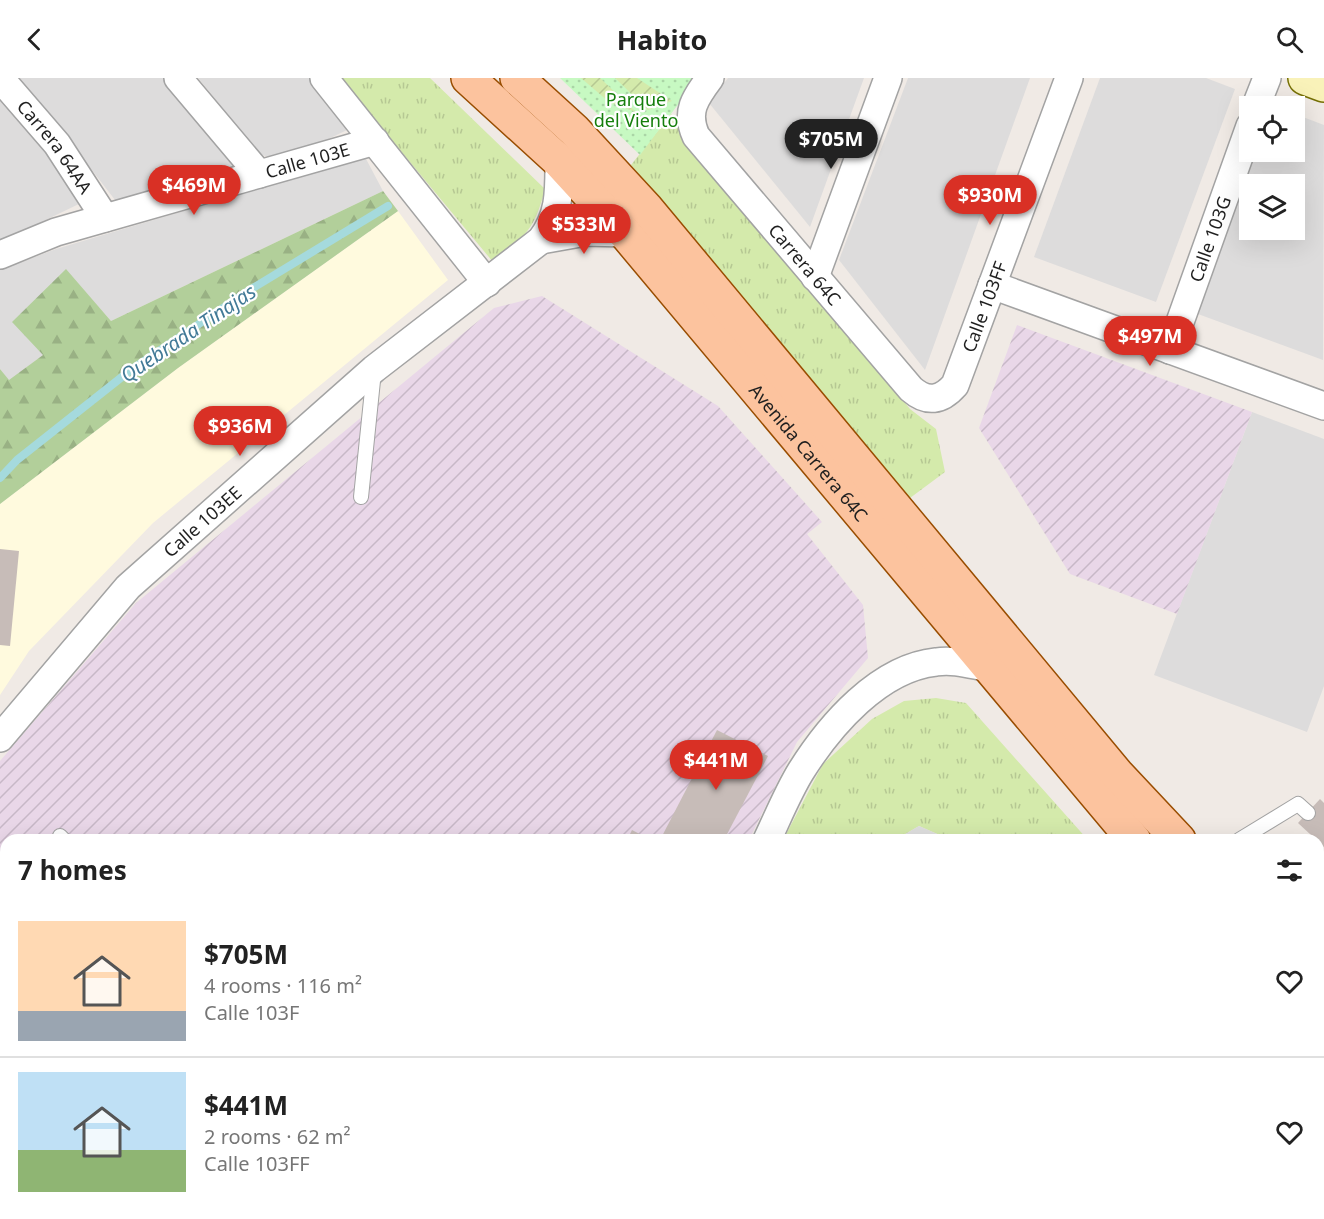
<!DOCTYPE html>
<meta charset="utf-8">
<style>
body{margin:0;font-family:"Noto Sans",sans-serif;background:#f2f2f2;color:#222;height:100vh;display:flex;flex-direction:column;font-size:22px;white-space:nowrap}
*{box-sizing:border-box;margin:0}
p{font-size:20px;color:#767676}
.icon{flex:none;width:33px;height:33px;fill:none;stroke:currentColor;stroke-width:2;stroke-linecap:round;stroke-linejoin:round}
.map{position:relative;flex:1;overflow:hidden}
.drawer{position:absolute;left:0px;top:756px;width:1324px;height:386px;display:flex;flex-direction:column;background:#fff;border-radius:18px 18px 0 0;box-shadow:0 6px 24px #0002}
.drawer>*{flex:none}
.fabs{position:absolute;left:1239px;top:18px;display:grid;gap:12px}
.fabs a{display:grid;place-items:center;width:66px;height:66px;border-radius:0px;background:#fff;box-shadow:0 6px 24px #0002;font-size:30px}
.price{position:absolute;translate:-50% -51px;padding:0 14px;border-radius:21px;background:#d93025;color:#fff;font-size:20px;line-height:39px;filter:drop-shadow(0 2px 3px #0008)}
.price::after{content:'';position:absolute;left:50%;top:36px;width:18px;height:14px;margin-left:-9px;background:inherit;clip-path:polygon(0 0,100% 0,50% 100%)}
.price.selected{background:#222;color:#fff}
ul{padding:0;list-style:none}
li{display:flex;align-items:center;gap:18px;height:150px;padding:0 18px}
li+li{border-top:2px solid #e0e0e0}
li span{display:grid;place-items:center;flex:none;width:168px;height:120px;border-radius:0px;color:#555}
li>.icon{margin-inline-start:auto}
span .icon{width:72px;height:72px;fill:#fffc;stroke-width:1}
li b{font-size:26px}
h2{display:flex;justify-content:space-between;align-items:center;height:72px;padding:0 18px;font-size:26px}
header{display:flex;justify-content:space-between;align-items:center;height:78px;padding:0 18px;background:#fff;font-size:27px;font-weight:700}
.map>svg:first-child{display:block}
.residential{fill:#dddcdc;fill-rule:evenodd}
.industrial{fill:url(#industrial-furrows)}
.education{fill:#fffade}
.grass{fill:url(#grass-tufts)}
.forest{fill:url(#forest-firs)}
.park{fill:url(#park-dots)}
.garden{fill:url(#garden-furrows)}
.parking{fill:#dfdfdf}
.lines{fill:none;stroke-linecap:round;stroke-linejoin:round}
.stream{stroke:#a5dadd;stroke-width:8}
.building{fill:#c7bcb8}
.lane-casing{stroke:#a3a3a3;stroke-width:16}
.street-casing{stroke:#a3a3a3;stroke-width:30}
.secondary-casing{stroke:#767005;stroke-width:36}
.primary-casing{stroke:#994d00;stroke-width:36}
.lane{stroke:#fff;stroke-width:14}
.street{stroke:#fff;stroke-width:27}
.secondary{stroke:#f9f2b9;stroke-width:33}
.primary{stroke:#fcc39e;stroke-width:33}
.labels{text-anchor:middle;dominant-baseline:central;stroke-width:4.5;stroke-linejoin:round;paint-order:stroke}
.park-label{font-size:18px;fill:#157e0c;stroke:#fff}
.street-label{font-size:18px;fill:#1f1f1f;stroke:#fff}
.water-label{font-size:20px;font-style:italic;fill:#427a97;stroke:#fff}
</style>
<header><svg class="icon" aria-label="back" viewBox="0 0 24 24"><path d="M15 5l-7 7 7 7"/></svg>Habito<svg class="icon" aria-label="search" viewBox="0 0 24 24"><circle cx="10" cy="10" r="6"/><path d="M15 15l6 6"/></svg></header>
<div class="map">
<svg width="1324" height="1141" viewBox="0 0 1324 1141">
<defs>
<pattern id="industrial-furrows" width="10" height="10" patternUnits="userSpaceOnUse" patternTransform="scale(1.5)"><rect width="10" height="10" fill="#e9d7e8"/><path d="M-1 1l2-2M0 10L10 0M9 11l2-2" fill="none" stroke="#c7b8c7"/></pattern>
<pattern id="grass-tufts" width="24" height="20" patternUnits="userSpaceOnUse" patternTransform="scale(1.5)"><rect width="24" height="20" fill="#d4eaab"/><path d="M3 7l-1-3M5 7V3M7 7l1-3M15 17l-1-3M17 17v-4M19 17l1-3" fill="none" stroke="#b6c893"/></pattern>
<pattern id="forest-firs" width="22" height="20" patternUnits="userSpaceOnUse" patternTransform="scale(1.5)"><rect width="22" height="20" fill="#b2cf9a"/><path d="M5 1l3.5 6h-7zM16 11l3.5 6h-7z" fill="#99b184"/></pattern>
<pattern id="park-dots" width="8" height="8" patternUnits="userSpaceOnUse" patternTransform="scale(1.5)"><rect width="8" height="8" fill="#c7f9c2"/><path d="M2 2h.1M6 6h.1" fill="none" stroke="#aad5a6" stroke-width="1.8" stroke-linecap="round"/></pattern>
<pattern id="garden-furrows" width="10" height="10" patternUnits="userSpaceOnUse" patternTransform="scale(1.5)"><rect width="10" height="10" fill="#d4eaab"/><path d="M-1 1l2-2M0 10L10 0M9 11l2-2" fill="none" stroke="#b6c893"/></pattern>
</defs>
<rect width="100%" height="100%" fill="#f0eae5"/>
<g class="residential">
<path d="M13,0H164L236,92L119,127L49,37Z"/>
<path d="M198,0H309L349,51L285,82L261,77Z"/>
<path d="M728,0H864L810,149L709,25Z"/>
<path d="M908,0H1030L925,292L839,182Z"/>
<path d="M1100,0H1206L1235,11L1156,224L1034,179Z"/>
<path d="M0,19L20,37L81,125L0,164Z"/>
<path d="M1295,36L1324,47L1323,282L1198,236L1256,74H1294ZM1250,106H1294V152H1250Z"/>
<path d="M365,79L383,113L111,243L66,192L43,277L9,303L0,291V192L56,171Z"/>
<path d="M1252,334L1324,361V608L1307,654L1154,597Z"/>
</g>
<g class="industrial">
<path d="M542,218L718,328L822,444L807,456L863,527L868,580L797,664L749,762H6V1136H449L445,1141H0V683L136,525L494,230Z"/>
<path d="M1017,247L1252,334L1177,536L1070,496L979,350Z"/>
<path d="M510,1136H715L719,1141H510Z"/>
</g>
<path class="education" d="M398,133L448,202L153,445L29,573L0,617V426L178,290Z"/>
<g class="grass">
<path d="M340,0H430L545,111C534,153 526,157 493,184Z"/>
<path d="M671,36L910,331L936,351L945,394L910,420L631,87Z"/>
<path d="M936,620L966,625L1088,762H951L919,748L895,762H783L823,686L872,641L904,623Z"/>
<path d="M1319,987L1324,992V1141H1312L1305,1136H1318Z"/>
<path d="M715,1136H790L793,1141H719Z"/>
</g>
<path class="forest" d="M383,113L398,133L178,290L0,426V291L9,302L43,277L12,244L66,191L111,243Z"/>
<path class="park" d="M560,0H698L640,77Z"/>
<g class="garden">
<path d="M581,0H600L636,34L609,24Z"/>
<path d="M615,0H637L672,23L648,32Z"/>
</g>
<g class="parking">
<path d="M919,748L951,762H895Z"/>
<path d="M790,1136H1305L1312,1141H793Z"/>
</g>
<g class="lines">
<path class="stream" d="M0,400L17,382L132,291L248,213L388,128"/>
</g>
<g class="building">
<path d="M0,471L19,473L10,568L0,567Z"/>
<path d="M717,652L768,678L724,762H660Z"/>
<path d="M1320,721L1324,725V769L1298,745Z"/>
<path d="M632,752L651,762H627Z"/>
<path d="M6,871V903L0,898V879Z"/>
<path d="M0,989L6,993V1136H377L373,1141H0Z"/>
</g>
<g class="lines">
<defs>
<g id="lane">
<path d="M361,419L374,293"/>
<path d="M60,758L64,762"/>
<path d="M1239,762L1298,726L1308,735"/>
<path d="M0,923L6,928"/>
<path d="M817,1136L820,1141"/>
<path d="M1040,1136L1048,1141"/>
<path d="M1212,1136L1220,1141"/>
</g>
<g id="street">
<path id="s1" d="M0,0L57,66L105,140"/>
<path d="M178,0L259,96"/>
<path d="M324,0L487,205"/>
<path id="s2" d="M710,0C695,20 685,34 696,58L911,311C927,325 941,323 955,307L1069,0"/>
<path d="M1256,28L1267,0"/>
<path d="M541,162L586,154L625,155"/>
<path id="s3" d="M0,177L56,154L375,63"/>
<path d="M815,199L888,0"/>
<path d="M992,207L1324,328"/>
<path id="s4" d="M1170,272L1250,48"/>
<path id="s5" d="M0,660L128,509L374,291L541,162C560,137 559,113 559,83"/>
<path d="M767,762C778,739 788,714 801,693C830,647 879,590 936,584C954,581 972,587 990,590"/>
<path d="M480,1141L483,1136"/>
</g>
<path id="secondary" d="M1305,0L1324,7"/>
<g id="primary">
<path id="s6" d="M468,0L559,83L625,155L1134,762"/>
<path d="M517,0L574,52L647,131L1117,696L1179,762"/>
<path d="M1318,896L1324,901"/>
<path d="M1318,942L1324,947"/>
</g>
</defs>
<use href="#lane" class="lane-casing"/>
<use href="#street" class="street-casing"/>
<use href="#secondary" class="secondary-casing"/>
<use href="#primary" class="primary-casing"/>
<use href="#lane" class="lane"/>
<use href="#street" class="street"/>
<use href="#secondary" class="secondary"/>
<use href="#primary" class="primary"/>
</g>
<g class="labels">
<g class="park-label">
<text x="636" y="21">Parque<tspan x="636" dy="21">del Viento</tspan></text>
</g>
<g class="street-label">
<text stroke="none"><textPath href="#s1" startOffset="88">Carrera 64AA</textPath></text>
<text stroke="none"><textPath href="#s3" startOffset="322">Calle 103E</textPath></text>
<text stroke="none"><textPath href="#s4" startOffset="118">Calle 103G</textPath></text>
<text stroke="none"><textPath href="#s2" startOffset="232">Carrera 64C</textPath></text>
<text stroke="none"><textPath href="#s2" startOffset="530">Calle 103FF</textPath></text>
<text stroke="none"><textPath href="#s6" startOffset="507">Avenida Carrera 64C</textPath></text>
<text stroke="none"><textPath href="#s5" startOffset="297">Calle 103EE</textPath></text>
</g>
<g class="water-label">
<text transform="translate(188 255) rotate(-34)">Quebrada Tinajas</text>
</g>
</g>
</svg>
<div class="fabs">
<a><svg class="icon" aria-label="locate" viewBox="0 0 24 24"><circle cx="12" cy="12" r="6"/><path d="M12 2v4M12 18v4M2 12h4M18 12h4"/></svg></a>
<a><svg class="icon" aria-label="layers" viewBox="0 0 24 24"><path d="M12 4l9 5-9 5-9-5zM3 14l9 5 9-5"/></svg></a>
</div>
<b class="price selected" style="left:831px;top:92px">$705M</b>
<b class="price" style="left:194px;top:138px">$469M</b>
<b class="price" style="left:990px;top:148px">$930M</b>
<b class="price" style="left:584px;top:177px">$533M</b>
<b class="price" style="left:1150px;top:289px">$497M</b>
<b class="price" style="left:240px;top:379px">$936M</b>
<b class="price" style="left:716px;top:713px">$441M</b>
<section class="drawer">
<h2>7 homes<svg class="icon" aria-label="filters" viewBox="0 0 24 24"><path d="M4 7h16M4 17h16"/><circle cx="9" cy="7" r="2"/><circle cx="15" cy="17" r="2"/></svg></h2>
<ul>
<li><span style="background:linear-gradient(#ffd9b3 75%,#9aa5b1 0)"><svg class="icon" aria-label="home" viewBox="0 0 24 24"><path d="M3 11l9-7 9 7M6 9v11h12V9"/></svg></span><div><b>$705M</b><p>4 rooms · 116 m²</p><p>Calle 103F</p></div><svg class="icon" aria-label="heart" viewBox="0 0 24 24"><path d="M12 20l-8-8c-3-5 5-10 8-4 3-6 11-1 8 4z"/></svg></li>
<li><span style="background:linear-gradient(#bfe0f5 65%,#8fb573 0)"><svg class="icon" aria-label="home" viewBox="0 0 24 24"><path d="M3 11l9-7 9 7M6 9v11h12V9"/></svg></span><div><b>$441M</b><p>2 rooms · 62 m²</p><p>Calle 103FF</p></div><svg class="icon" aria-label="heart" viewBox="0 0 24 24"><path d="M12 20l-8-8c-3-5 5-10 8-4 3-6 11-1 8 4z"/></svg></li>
</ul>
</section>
</div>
